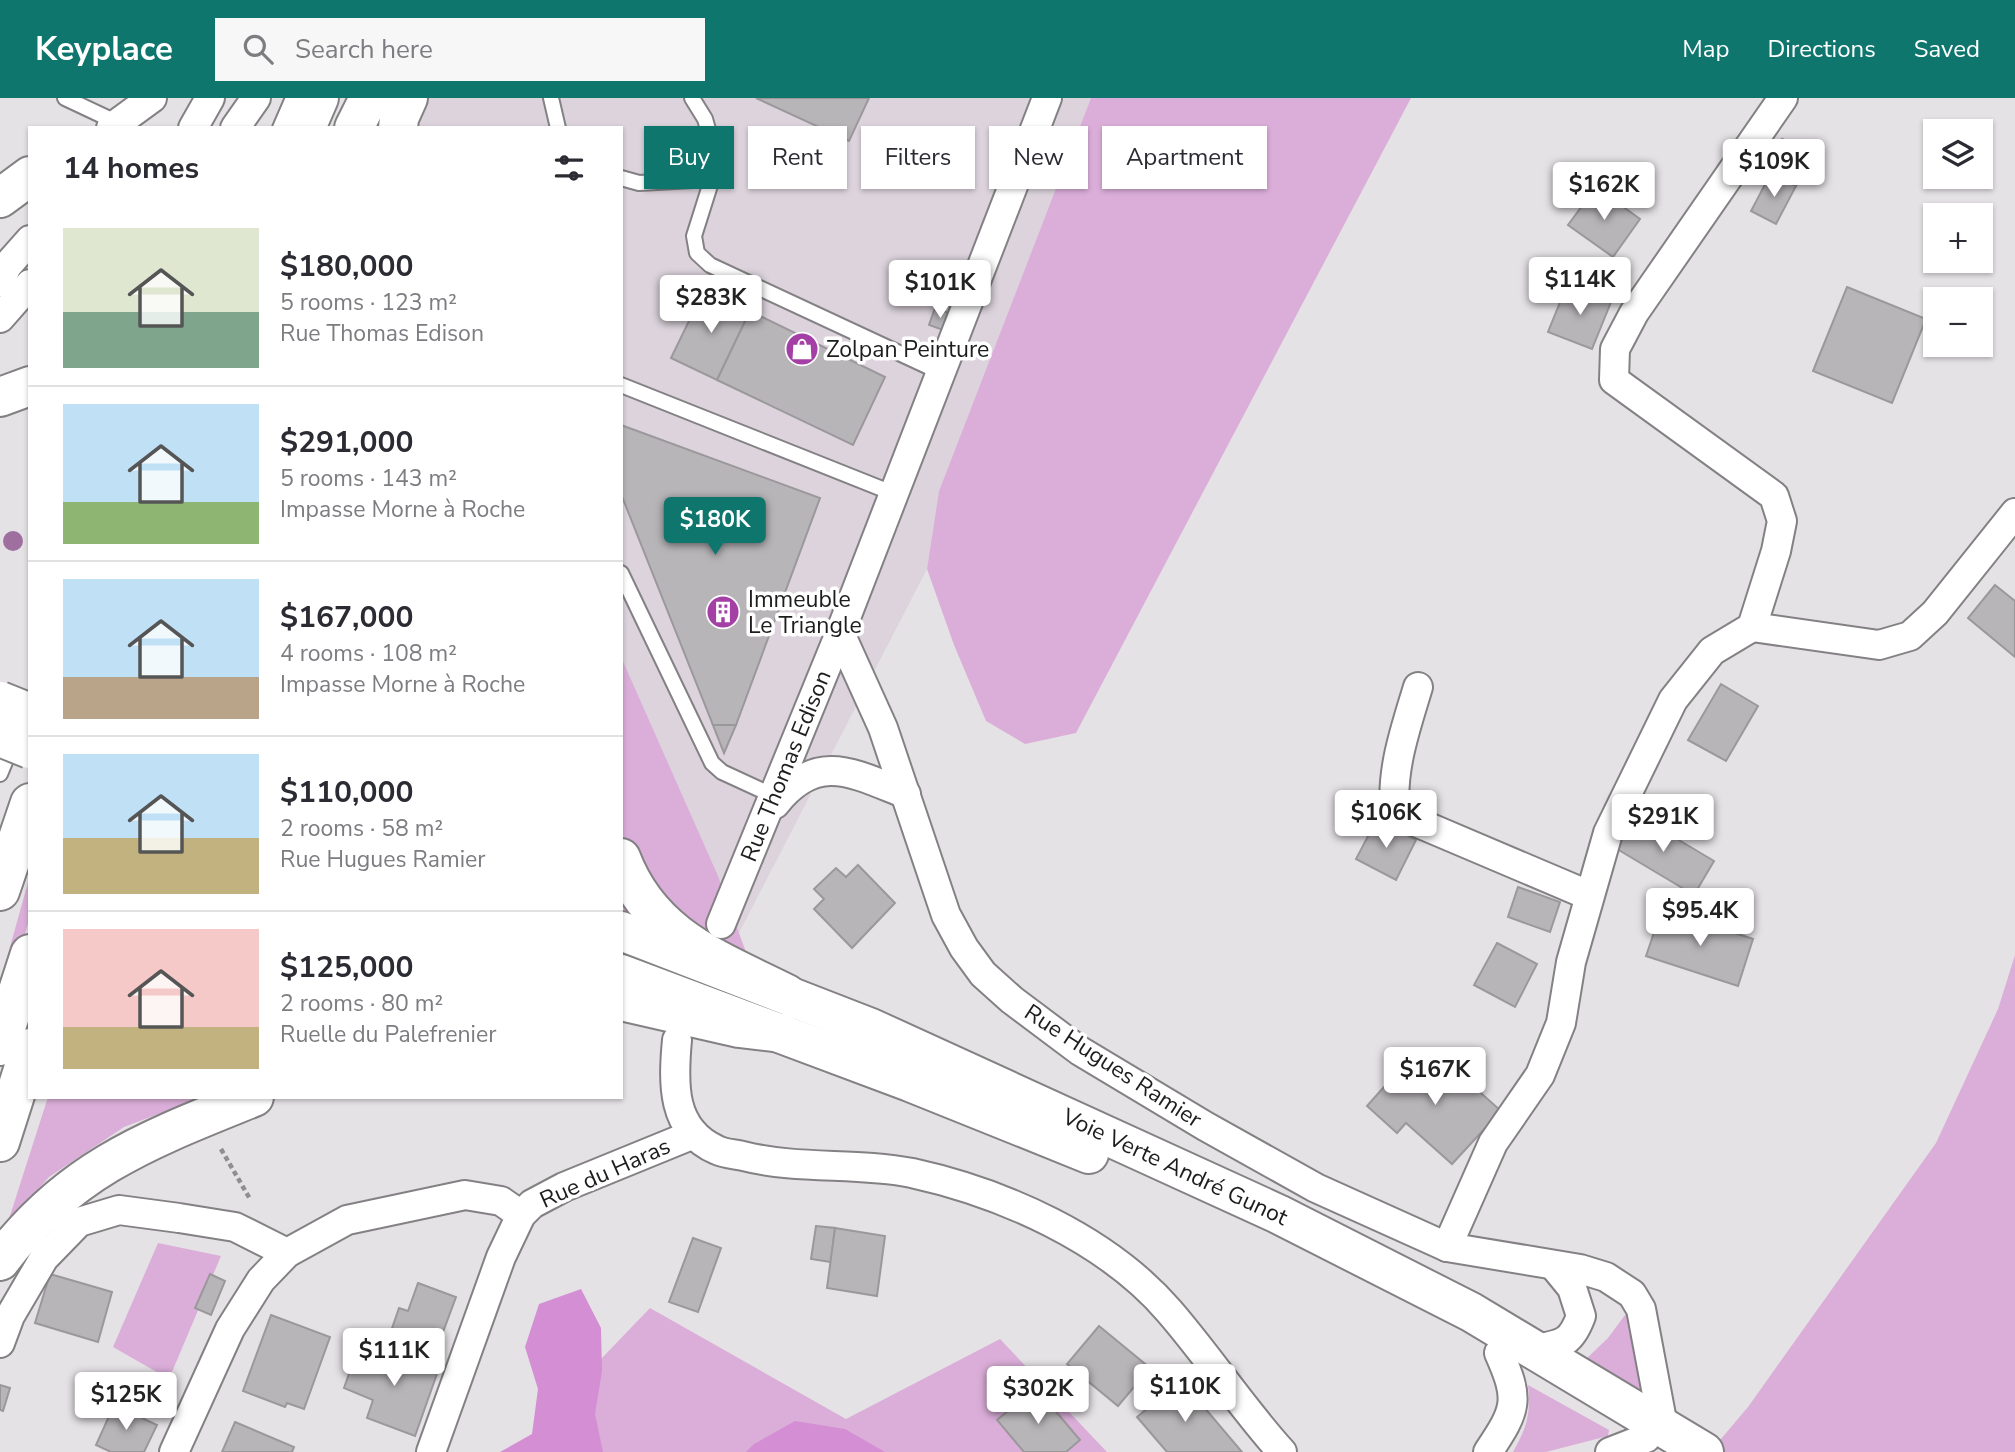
<!DOCTYPE html>
<meta charset="utf-8">
<style>
body{margin:0;font-family:"Nunito Sans",sans-serif;background:#f7f7f7;color:#2b2b33;height:100vh;display:flex;flex-direction:column;font-size:26px;white-space:nowrap}
*{box-sizing:border-box;margin:0}
p{font-size:23px;color:#7c7c81}
.icon{flex:none;width:38px;height:38px;fill:none;stroke:currentColor;stroke-width:2;stroke-linecap:round;stroke-linejoin:round}
.map{position:relative;flex:1;overflow:hidden}
.side{position:absolute;left:28px;top:28px;width:595px;height:973px;display:flex;flex-direction:column;background:#fff;border-radius:0px;box-shadow:0 2px 5px #0004}
.side>*{flex:none}
.banner{position:absolute;left:644px;top:28px;width:665px;height:63px;display:flex;gap:14px}
.tools{position:absolute;left:1923px;top:21px;display:grid;gap:14px}
.tools a{display:grid;place-items:center;width:70px;height:70px;border-radius:0px;background:#fff;box-shadow:0 2px 5px #0004;font-size:35px}
.price{position:absolute;translate:-50% -60px;padding:0 16px;border-radius:7px;background:#fff;color:#222;font-size:23px;line-height:46px;filter:drop-shadow(0 2px 4px #0008)}
.price::after{content:'';position:absolute;left:50%;top:42px;width:21px;height:16px;margin-left:-10px;background:inherit;clip-path:polygon(0 0,100% 0,50% 100%)}
.price.selected{background:#0f766e;color:#fff}
ul{padding:0;list-style:none}
li{display:flex;align-items:center;gap:21px;height:175px;padding:0 35px}
li+li{border-top:2px solid #e1e1e2}
li span{display:grid;place-items:center;flex:none;width:196px;height:140px;border-radius:0px;color:#555}
li>.icon{margin-inline-start:auto}
span .icon{width:84px;height:84px;fill:#fffc;stroke-width:1}
li b{font-size:30px}
h2{display:flex;justify-content:space-between;align-items:center;height:84px;padding:0 35px;font-size:30px}
.tag{padding:0 24px;border-radius:0px;background:#fff;box-shadow:0 2px 5px #0004;font-size:24px;line-height:63px}
.tag.selected{background:#0f766e;color:#fff}
header{display:flex;align-items:center;gap:42px;box-sizing:border-box;height:98px;padding:0 35px;background:#0f766e;color:#fff}
header strong{font-size:33px}
nav{display:flex;gap:38px;margin-inline-start:auto;font-size:24px}
.search{width:490px;height:63px;background:#f7f7f7;display:flex;align-items:center;gap:18px;box-sizing:border-box;padding:0 24px;border-radius:0px;color:#7c7c81;font-size:26px}
.map>svg:first-child{display:block}
.built{fill:#dcd3dc}
.green{fill:#dbaed9}
.forest{fill:#d48ed3}
.building{fill:#b8b5b8;stroke:#9b989b;stroke-width:2}
.lines{fill:none;stroke-linecap:round;stroke-linejoin:round}
.service-casing{stroke:#848184;stroke-width:18}
.minor-casing{stroke:#848184;stroke-width:32}
.primary-casing{stroke:#848184;stroke-width:42}
.trunk-casing{stroke:#848184;stroke-width:42}
.path{stroke:#918e91;stroke-width:4.5;stroke-dasharray:5 3.5;stroke-linecap:butt}
.service{stroke:#fff;stroke-width:14}
.minor{stroke:#fff;stroke-width:28}
.primary{stroke:#fff;stroke-width:38}
.trunk{stroke:#fff;stroke-width:38}
.primary-bridge-casing{stroke:#848184;stroke-width:42;stroke-linecap:butt}
.primary-bridge{stroke:#fff;stroke-width:38}
.tree{fill:#9f6fa0}
.labels{text-anchor:middle;dominant-baseline:central;stroke-width:7;stroke-linejoin:round;paint-order:stroke}
.poi-label{font-size:23px;fill:#1e1d1e;stroke:#fff;text-anchor:start}
.street-label{font-size:23px;fill:#1e1d1e;stroke:#fff}
</style>
<header>
<strong>Keyplace</strong>
<div class="search"><svg class="icon" aria-label="search" viewBox="0 0 24 24"><circle cx="10" cy="10" r="6"/><path d="M15 15l6 6"/></svg>Search here</div>
<nav><a>Map</a><a>Directions</a><a>Saved</a></nav>
</header>
<div class="map">
<svg width="2015" height="1354" viewBox="0 0 2015 1354">
<rect width="100%" height="100%" fill="#e5e2e5"/>
<path class="built" d="M395,0H1091L939,393L927,471L739,835L621,565V30H402Z"/>
<g class="green">
<path d="M1091,0H1411L1076,635L1025,646L986,623L954,547L927,471L939,393Z"/>
<path d="M621,559L718,778L757,884L782,935L621,876Z"/>
<path d="M30,777V820L0,911V885Z"/>
<path d="M2015,857V1354H1710L1748,1309L1936,1045L1998,911Z"/>
<path d="M48,999H203L124,1029L49,1079L7,1127Z"/>
<path d="M158,1145L221,1158L169,1281L113,1249Z"/>
<path d="M650,1210L846,1321L1000,1241L1107,1354H538L552,1312Z"/>
<path d="M1625,1217L1635,1218L1646,1298L1584,1263L1608,1240Z"/>
<path d="M1528,1287L1609,1332L1608,1338L1546,1354H1513C1527,1329 1531,1316 1528,1287Z"/>
</g>
<g class="forest">
<path d="M581,1191L601,1230L602,1273L595,1316L603,1354H500L532,1336L538,1291L525,1249L539,1206Z"/>
<path d="M795,1323L845,1331L885,1354H746L754,1346Z"/>
</g>
<g class="building">
<path d="M756,0H869L849,43Z"/>
<path d="M1782,41L1813,57L1796,88L1766,72Z"/>
<path d="M1771,75L1796,88L1776,126L1751,113Z"/>
<path d="M1596,89L1640,121L1613,159L1568,127Z"/>
<path d="M1567,187L1611,204L1592,251L1548,234Z"/>
<path d="M1847,189L1926,221L1892,305L1813,273Z"/>
<path d="M704,192L750,213L717,282L671,260Z"/>
<path d="M935,210L952,216L946,233L929,227Z"/>
<path d="M750,213L885,279L853,347L717,282Z"/>
<path d="M621,327L820,400L736,627H713L621,396Z"/>
<path d="M1995,487L2015,503V559L1968,520Z"/>
<path d="M1721,586L1758,608L1726,663L1688,642Z"/>
<path d="M713,627H736L724,655Z"/>
<path d="M1632,714L1714,763L1694,797L1612,748Z"/>
<path d="M1377,721L1416,742L1396,782L1356,761Z"/>
<path d="M858,767L895,805L852,850L814,811L824,801L814,791L836,770L846,779Z"/>
<path d="M1518,789L1560,804L1550,834L1508,819Z"/>
<path d="M1662,811L1753,841L1738,888L1646,858Z"/>
<path d="M1497,845L1537,866L1515,909L1474,887Z"/>
<path d="M1417,952L1447,979L1454,971L1501,1013L1452,1066L1406,1025L1397,1035L1367,1008Z"/>
<path d="M816,1128L835,1130L831,1164L811,1161Z"/>
<path d="M835,1130L885,1138L877,1198L827,1190Z"/>
<path d="M693,1140L721,1150L698,1214L669,1204Z"/>
<path d="M50,1176L112,1194L98,1244L35,1225Z"/>
<path d="M210,1176L225,1183L211,1217L195,1210Z"/>
<path d="M418,1185L456,1199L433,1261L387,1245L399,1210L408,1213Z"/>
<path d="M271,1217L330,1239L304,1311L287,1305L285,1309L243,1293Z"/>
<path d="M1099,1228L1150,1270L1118,1308L1067,1266Z"/>
<path d="M382,1249L439,1270L415,1338L367,1320L373,1302L344,1290L356,1256L376,1264Z"/>
<path d="M1181,1282L1242,1354H1167L1137,1319Z"/>
<path d="M0,1287L10,1290L3,1313L0,1312Z"/>
<path d="M1036,1290L1080,1342L1066,1354H1024L997,1322Z"/>
<path d="M114,1307L157,1327L144,1354H111L96,1347Z"/>
<path d="M235,1324L294,1349L292,1354H222Z"/>
</g>
<g class="lines">
<defs>
<g id="service">
<path d="M65,0L118,25"/>
<path d="M551,0L558,30"/>
<path d="M692,0L705,21L714,52L712,81L694,138L697,155L710,167L942,275"/>
<path d="M280,30L293,0"/>
<path d="M621,80L639,85L712,81"/>
<path d="M621,287L895,396"/>
<path d="M621,475L712,665L722,674L774,698"/>
<path d="M0,676L12,647"/>
</g>
<g id="minor">
<path d="M111,30L152,0"/>
<path d="M193,30L210,0"/>
<path d="M235,30L256,0"/>
<path d="M0,184L7,168L30,142"/>
<path d="M0,220L30,186"/>
<path d="M1752,529L1879,547L1910,538L1935,515L2015,415"/>
<path d="M840,535L883,630L946,817L964,850L983,876L1012,902L1080,953L1205,1028L1316,1090L1447,1149L1580,1171L1606,1179L1632,1196L1641,1211L1663,1328"/>
<path d="M1418,589C1406,629 1391,671 1395,712L1409,721L1588,797"/>
<path d="M775,706C817,653 853,675 906,696"/>
<path d="M721,826L840,535L1047,0"/>
<path d="M677,942C673,985 671,1032 717,1052C725,1056 735,1056 743,1058C798,1072 856,1064 912,1075C1003,1095 1107,1141 1169,1213C1209,1259 1242,1310 1282,1354"/>
<path d="M1447,1149L1493,1045L1540,977L1561,925L1571,864L1608,735L1673,602L1712,553L1752,529L1776,453L1782,423L1774,398L1614,282L1615,251L1634,215L1783,0"/>
<path d="M0,1245L10,1218L44,1160L79,1124L119,1112L179,1120L235,1129L287,1155"/>
<path d="M1536,1251C1563,1246 1571,1245 1581,1218L1572,1190L1554,1168"/>
<path d="M174,1354L230,1231L261,1182L287,1155L347,1122L465,1097L501,1103L521,1117"/>
<path d="M431,1354L501,1159L521,1117L532,1106L564,1089L694,1036"/>
<path d="M1488,1354C1517,1311 1520,1302 1499,1255"/>
<path d="M1610,1354L1646,1340"/>
</g>
<g id="primary">
<path d="M621,833L871,930L1278,1116L1471,1214L1704,1354"/>
<path d="M621,876L910,984L1089,1056"/>
</g>
<g id="trunk">
<path d="M306,30L319,0"/>
<path d="M354,30L369,0"/>
<path d="M398,30L399,20L408,0"/>
<path d="M0,100L30,78"/>
<path d="M0,299L30,288"/>
<path d="M621,760C651,839 717,861 787,896"/>
<path d="M0,793L30,705"/>
<path d="M621,903L739,930L782,935"/>
<path d="M0,948L30,856"/>
<path d="M0,1044L30,950"/>
<path d="M0,1163C70,1070 150,1041 254,999"/>
</g>
</defs>
<use href="#service" class="service-casing"/>
<use href="#minor" class="minor-casing"/>
<use href="#primary" class="primary-casing"/>
<use href="#trunk" class="trunk-casing"/>
<path class="path" d="M221,1051L250,1101"/>
<use href="#service" class="service"/>
<use href="#minor" class="minor"/>
<use href="#primary" class="primary"/>
<use href="#trunk" class="trunk"/>
<defs>
<g id="primary-bridge">
<path d="M0,603L30,615"/>
<path d="M0,639L30,651"/>
</g>
</defs>
<use href="#primary-bridge" class="primary-bridge-casing"/>
<use href="#primary-bridge" class="primary-bridge"/>
</g>
<circle class="tree" cx="13" cy="443" r="10"/>
<defs>
<symbol id="shop-disc" viewBox="-11 -11 22 22"><circle r="9.5" fill="#a33fa5" stroke="#fff"/><path d="M-5-2.5h2.3a2.7 3.5 0 0 1 5.4 0H5L5.5 6h-11ZM-1.5-2.5h3a1.5 2.3 0 0 0-3 0Z" fill="#fff"/></symbol>
<symbol id="building-disc" viewBox="-11 -11 22 22"><circle r="9.5" fill="#a33fa5" stroke="#fff"/><path d="M-4-6H4V6H1V3H-1V6H-4ZM-2.5-4.3h1.7v1.8h-1.7ZM.8-4.3h1.7v1.8H.8ZM-2.5-1h1.7V.8h-1.7ZM.8-1h1.7V.8H.8Z" fill="#fff"/></symbol>
</defs>
<g fill-rule="evenodd">
<use href="#shop-disc" x="783" y="232" width="38" height="38"/>
<use href="#building-disc" x="704" y="495" width="38" height="38"/>
</g>
<g class="labels">
<g class="poi-label">
<text x="826" y="251">Zolpan Peinture</text>
<text x="748" y="501">Immeuble<tspan x="748" dy="26">Le Triangle</tspan></text>
</g>
<g class="street-label">
<text transform="translate(786 668) rotate(-68)">Rue Thomas Edison</text>
<text transform="translate(1113 968) rotate(33)">Rue Hugues Ramier</text>
<text transform="translate(1175 1069) rotate(25)">Voie Verte André Gunot</text>
<text transform="translate(605 1075) rotate(-24)">Rue du Haras</text>
</g>
</g>
</svg>
<div class="tools">
<a><svg class="icon" aria-label="layers" viewBox="0 0 24 24"><path d="M12 4l9 5-9 5-9-5zM3 14l9 5 9-5"/></svg></a>
<a>+</a>
<a>−</a>
</div>
<b class="price" style="left:1774px;top:101px">$109K</b>
<b class="price" style="left:1604px;top:124px">$162K</b>
<b class="price" style="left:1580px;top:219px">$114K</b>
<b class="price" style="left:940px;top:222px">$101K</b>
<b class="price" style="left:711px;top:237px">$283K</b>
<b class="price selected" style="left:715px;top:459px">$180K</b>
<b class="price" style="left:1386px;top:752px">$106K</b>
<b class="price" style="left:1663px;top:756px">$291K</b>
<b class="price" style="left:1700px;top:850px">$95.4K</b>
<b class="price" style="left:1435px;top:1009px">$167K</b>
<b class="price" style="left:394px;top:1290px">$111K</b>
<b class="price" style="left:1185px;top:1326px">$110K</b>
<b class="price" style="left:1038px;top:1328px">$302K</b>
<b class="price" style="left:126px;top:1334px">$125K</b>
<div class="banner">
<a class="tag selected">Buy</a>
<a class="tag">Rent</a>
<a class="tag">Filters</a>
<a class="tag">New</a>
<a class="tag">Apartment</a>
</div>
<section class="side">
<h2>14 homes<svg class="icon" aria-label="filters" viewBox="0 0 24 24"><path d="M4 7h16M4 17h16"/><circle cx="9" cy="7" r="2"/><circle cx="15" cy="17" r="2"/></svg></h2>
<ul>
<li><span style="background:linear-gradient(#dfe7d0 60%,#7fa58c 0)"><svg class="icon" aria-label="home" viewBox="0 0 24 24"><path d="M3 11l9-7 9 7M6 9v11h12V9"/></svg></span><div><b>$180,000</b><p>5 rooms · 123 m²</p><p>Rue Thomas Edison</p></div></li>
<li><span style="background:linear-gradient(#bfe0f5 70%,#8fb573 0)"><svg class="icon" aria-label="home" viewBox="0 0 24 24"><path d="M3 11l9-7 9 7M6 9v11h12V9"/></svg></span><div><b>$291,000</b><p>5 rooms · 143 m²</p><p>Impasse Morne à Roche</p></div></li>
<li><span style="background:linear-gradient(#bfe0f5 70%,#b9a48a 0)"><svg class="icon" aria-label="home" viewBox="0 0 24 24"><path d="M3 11l9-7 9 7M6 9v11h12V9"/></svg></span><div><b>$167,000</b><p>4 rooms · 108 m²</p><p>Impasse Morne à Roche</p></div></li>
<li><span style="background:linear-gradient(#bfe0f5 60%,#c2b280 0)"><svg class="icon" aria-label="home" viewBox="0 0 24 24"><path d="M3 11l9-7 9 7M6 9v11h12V9"/></svg></span><div><b>$110,000</b><p>2 rooms · 58 m²</p><p>Rue Hugues Ramier</p></div></li>
<li><span style="background:linear-gradient(#f6c9c9 70%,#c2b280 0)"><svg class="icon" aria-label="home" viewBox="0 0 24 24"><path d="M3 11l9-7 9 7M6 9v11h12V9"/></svg></span><div><b>$125,000</b><p>2 rooms · 80 m²</p><p>Ruelle du Palefrenier</p></div></li>
</ul>
</section>
</div>
